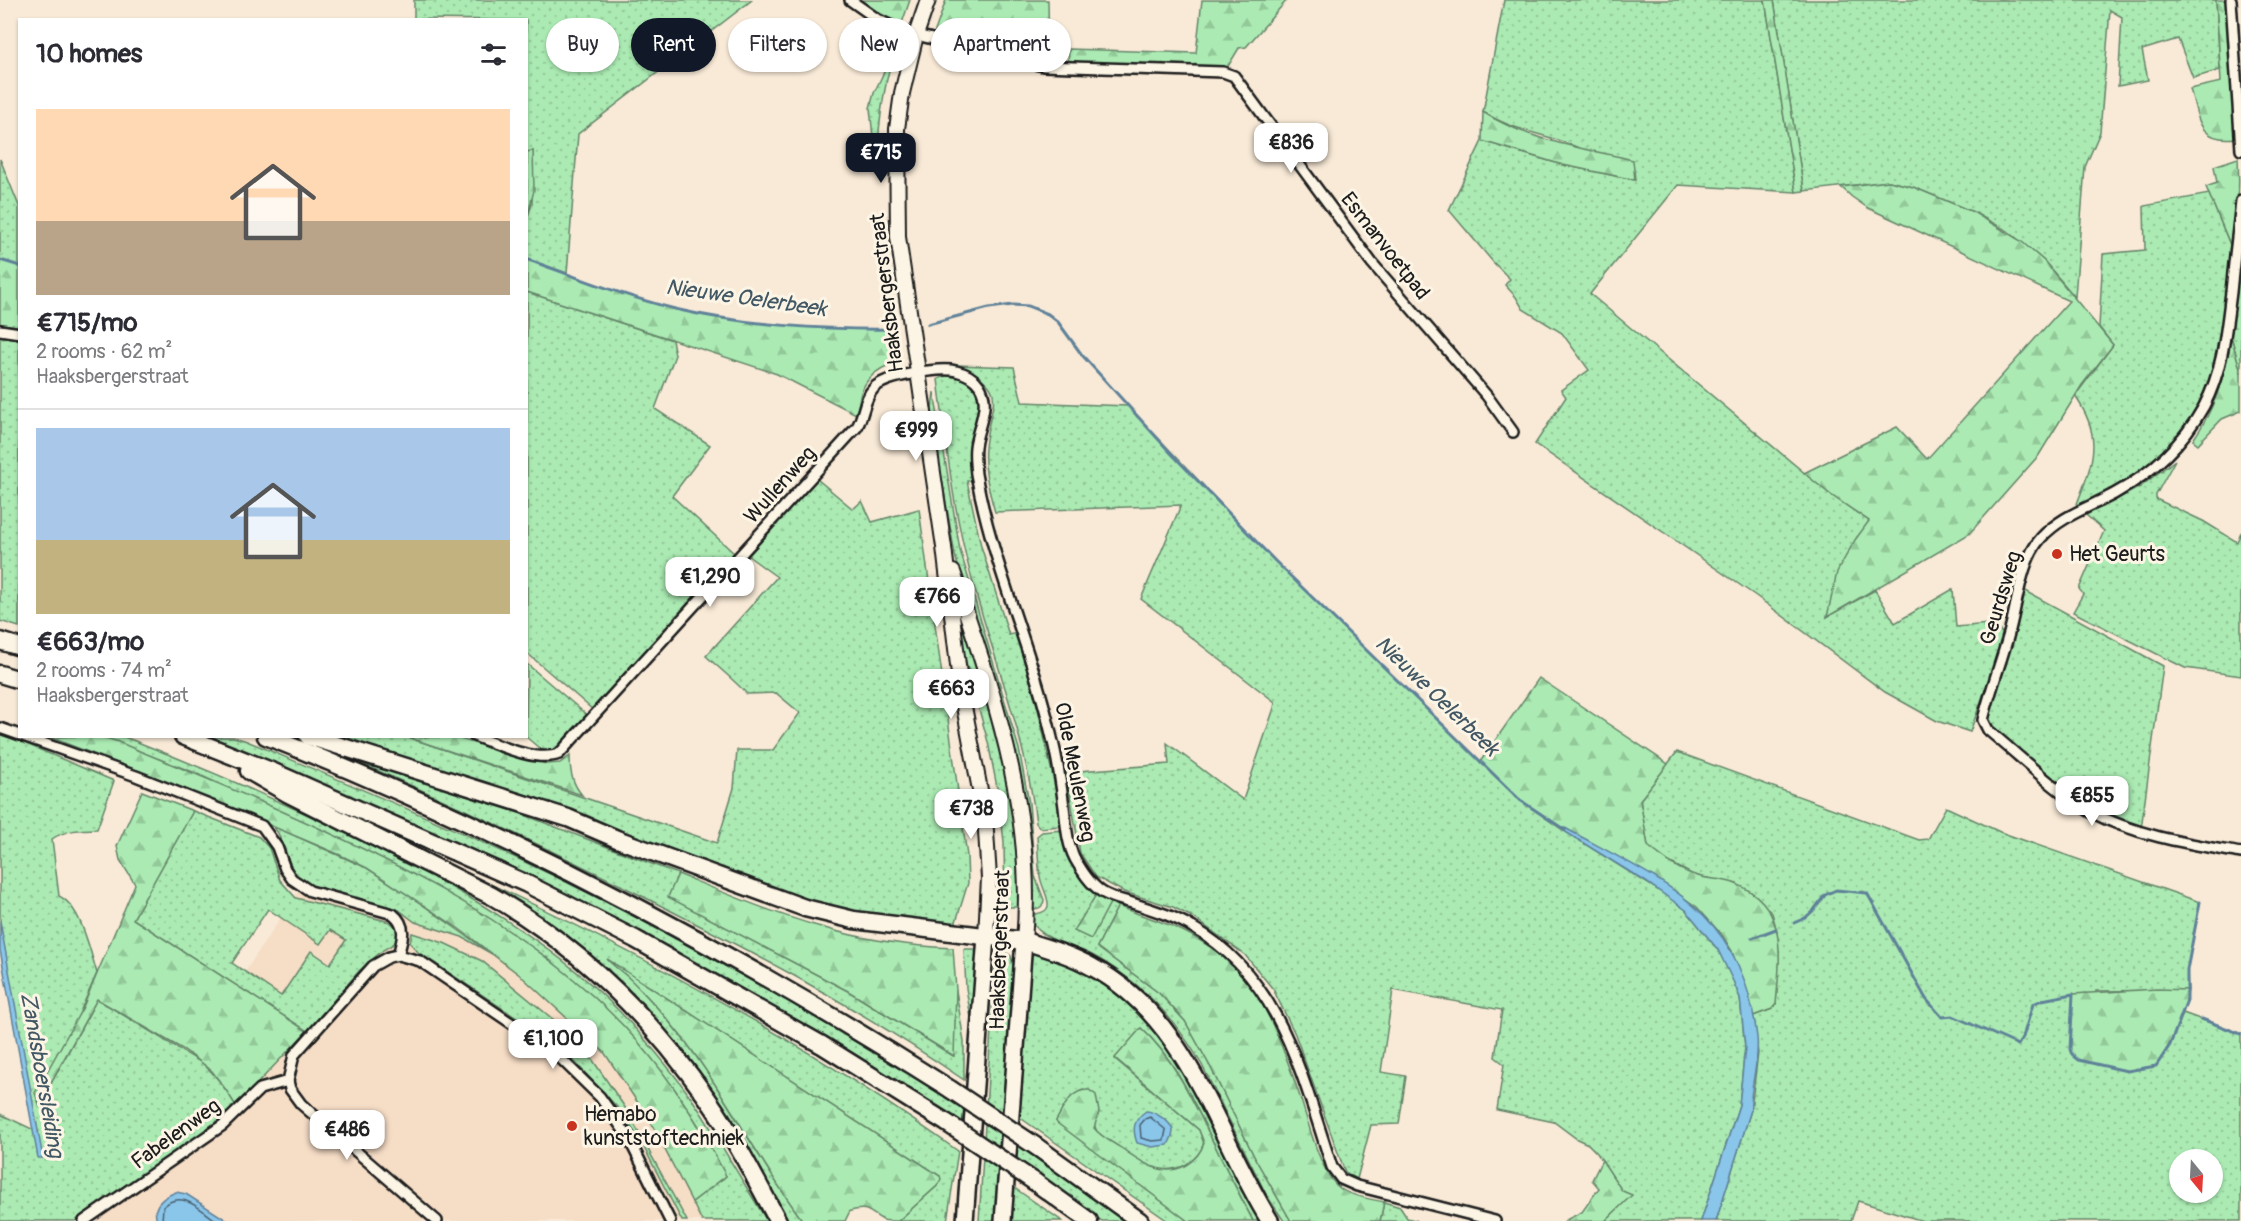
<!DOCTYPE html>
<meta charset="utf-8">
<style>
body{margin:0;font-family:Pangolin,sans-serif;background:#f2f2f3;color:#2b2b33;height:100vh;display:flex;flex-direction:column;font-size:22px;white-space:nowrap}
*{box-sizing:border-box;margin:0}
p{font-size:20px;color:#7c7c81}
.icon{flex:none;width:33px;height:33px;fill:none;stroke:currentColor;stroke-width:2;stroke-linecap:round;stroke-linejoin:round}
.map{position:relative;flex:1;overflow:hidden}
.details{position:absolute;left:18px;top:18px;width:510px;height:720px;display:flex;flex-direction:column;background:#fff;border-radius:0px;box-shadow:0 2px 4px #0004}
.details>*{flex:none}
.top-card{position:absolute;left:546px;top:18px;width:570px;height:54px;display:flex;gap:12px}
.needle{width:39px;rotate:162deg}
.buttons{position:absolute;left:2169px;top:1149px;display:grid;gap:12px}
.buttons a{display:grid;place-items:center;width:54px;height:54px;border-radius:50%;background:#fff;box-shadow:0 2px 4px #0004;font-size:30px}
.price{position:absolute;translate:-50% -51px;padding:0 14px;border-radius:12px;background:#fff;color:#222;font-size:20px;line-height:39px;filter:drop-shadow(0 2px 3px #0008)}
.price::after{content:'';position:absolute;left:50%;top:36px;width:18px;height:14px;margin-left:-9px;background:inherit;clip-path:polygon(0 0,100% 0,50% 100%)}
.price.current{background:#111827;color:#fff}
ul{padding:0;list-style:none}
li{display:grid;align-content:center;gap:12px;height:318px;padding:0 18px}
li+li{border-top:2px solid #e1e1e2}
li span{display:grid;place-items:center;height:186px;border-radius:0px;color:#555}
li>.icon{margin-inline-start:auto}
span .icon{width:108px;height:108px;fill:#fffc;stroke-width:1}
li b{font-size:26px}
h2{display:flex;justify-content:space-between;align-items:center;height:72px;padding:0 18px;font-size:26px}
.chip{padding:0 21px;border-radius:27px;background:#fff;box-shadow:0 2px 4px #0004;font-size:21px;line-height:54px}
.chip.current{background:#111827;color:#fff}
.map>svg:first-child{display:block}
.built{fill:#f6ddc6}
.grass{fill:url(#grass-dots);stroke:#648468;stroke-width:1.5;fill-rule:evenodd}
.forest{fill:url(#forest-firs);stroke:#648468;stroke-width:1.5}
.water{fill:#8ac5ea;stroke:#5e8198;stroke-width:1.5}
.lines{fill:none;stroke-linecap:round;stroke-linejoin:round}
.shore{stroke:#48606e;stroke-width:1.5}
.stream{stroke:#5e8198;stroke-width:3}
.minor-casing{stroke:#1c1c1c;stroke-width:14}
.secondary-casing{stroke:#1c1c1c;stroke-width:18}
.primary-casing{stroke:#1c1c1c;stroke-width:20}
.motorway-casing{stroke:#1c1c1c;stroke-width:21}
.minor{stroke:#fcf5e5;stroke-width:9}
.secondary{stroke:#fcf5e5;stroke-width:14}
.primary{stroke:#fcf5e5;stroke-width:15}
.motorway{stroke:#fcf5e5;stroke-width:16}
.motorway-bridge-casing{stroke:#1c1c1c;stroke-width:21;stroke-linecap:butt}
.motorway-bridge{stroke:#fcf5e5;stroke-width:16}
.poi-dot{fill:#c8321e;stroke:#fcf5e5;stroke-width:2}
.labels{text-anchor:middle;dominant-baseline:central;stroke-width:6;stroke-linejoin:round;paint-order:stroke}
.street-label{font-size:21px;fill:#1c1c1c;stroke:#fcf5e5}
.poi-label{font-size:21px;fill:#1c1c1c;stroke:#fcf5e5;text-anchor:start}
.water-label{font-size:22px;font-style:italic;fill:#425764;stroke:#fcf5e5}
</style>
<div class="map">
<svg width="2241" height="1221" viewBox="0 0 2241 1221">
<defs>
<pattern id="grass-dots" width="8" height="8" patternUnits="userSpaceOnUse" patternTransform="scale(1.5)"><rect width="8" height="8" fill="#abebb3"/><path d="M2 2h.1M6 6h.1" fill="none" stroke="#93c999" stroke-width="1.8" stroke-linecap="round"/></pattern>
<pattern id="forest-firs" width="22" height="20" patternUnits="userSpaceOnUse" patternTransform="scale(1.5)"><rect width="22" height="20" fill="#abebb3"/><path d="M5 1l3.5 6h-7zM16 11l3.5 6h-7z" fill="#93c999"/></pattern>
</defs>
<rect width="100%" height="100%" fill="#f9ead7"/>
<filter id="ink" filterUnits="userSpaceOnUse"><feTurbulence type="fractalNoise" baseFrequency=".0167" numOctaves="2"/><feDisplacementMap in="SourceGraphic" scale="12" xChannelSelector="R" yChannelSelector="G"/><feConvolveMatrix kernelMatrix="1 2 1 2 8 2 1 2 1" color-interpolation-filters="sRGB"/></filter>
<g filter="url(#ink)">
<path class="built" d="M320,858L597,1009L718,1221H81Z"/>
<g class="grass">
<path d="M414,0H752L578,134L567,273L527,259V219L532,204L533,151L526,152V20L414,19Z"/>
<path d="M1504,0H1765L1796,192L1678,185L1590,294L1831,495L1869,521L1849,553L1827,617L1875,590L1895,623L1953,589L1956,627L1989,624L2005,634L1970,732L1937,721L1885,692L1756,596L1535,444L1566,397L1561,390L1589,370L1562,333L1523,309L1516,297L1505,285L1510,279L1493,262L1449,210L1482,141L1563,165L1635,180C1615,169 1595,155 1574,146C1543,133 1513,131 1483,112Z"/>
<path d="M1774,0H2216L2220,70L2193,78L2178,39L2142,50L2148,80L2118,86L2122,17L2110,10L2100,132L2085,167L2075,297L2044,261L2008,231L1973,212L1913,187L1889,181L1804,191Z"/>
<path d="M894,51C882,93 877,132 877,176L870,108L874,93Z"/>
<path d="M0,159L19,206V266L0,260Z"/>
<path d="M2209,194L2233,252L2223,341L2208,392L2188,425L2160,459L2124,485L2075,509C2092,464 2105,439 2075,396L2113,345L2099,327L2103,254L2145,250L2144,206Z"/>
<path d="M2241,253V373L2231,336Z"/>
<path d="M527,292L672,340L675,355L655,409L710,445L672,496L735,554L593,710L527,653Z"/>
<path d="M0,334L19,337V627L0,621Z"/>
<path d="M957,365L1014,367L1022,402L1128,406L1275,561L1520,800L1564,831L1666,895L1686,910L1718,950L1729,970L1740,998L1745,1047L1739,1105L1701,1221H1605L1631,1195L1622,1191L1597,1153L1588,1144L1577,1139L1554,1122L1497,1110L1504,1064L1495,1057L1502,1010L1393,990L1381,1072L1406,1076L1399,1124L1371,1125L1357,1179L1345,1172L1295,1034L1273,989L1245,955L1194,918L1173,907L1124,892L1096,877L1080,853L1066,772L1169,764L1167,743L1243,800L1274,708L1275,702L1141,599L1181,505L995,512C989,492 983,469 985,448C989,401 1013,390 957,365Z"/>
<path d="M953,373L970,379L981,395L973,481H967L981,546L1009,635L1017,633L1038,709L1063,823L1060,826L1040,828L1036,823C1026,735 992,656 970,572C953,509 946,443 938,379Z"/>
<path d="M934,392L960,550L1019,749L1029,803L1035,876L1044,900C1043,909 1037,909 1029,909L1028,869L966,594L955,555L931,416Z"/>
<path d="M2175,460L2156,495V499L2203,521L2237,542L2241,532V676L2185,668L2073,612L2083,594L2079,589L2104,531L2086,515L2140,487Z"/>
<path d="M817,479L853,509L862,501L872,522L919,509L967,856L968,883L955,925L889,920L819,905L341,737H407L717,843L734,788L737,750H773L800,713L776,693L747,694C734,680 720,669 706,656L777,577L748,556Z"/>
<path d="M2024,590L2163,666L2141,829C2090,813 2032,761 1989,727L1987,714Z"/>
<path d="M959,599L1016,803L1021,907H1005L1004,842L998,792L988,742L961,644L956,600Z"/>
<path d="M527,664L588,716L558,750L545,753L526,737Z"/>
<path d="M0,733L114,781L97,829C81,829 65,830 52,839L59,896C81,906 90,951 97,973L40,1104L97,999L202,1063C216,1075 227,1090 236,1106L190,1142L75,1221H0V1114L36,1131L0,935Z"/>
<path d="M101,737H124L135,741C214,772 291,806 367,843C464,891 562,946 634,1027C656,1052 678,1078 696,1105C721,1143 743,1183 767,1221H702L692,1202L726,1176L698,1125L676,1091L639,1043L595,1000L545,956L415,876L363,850L193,772Z"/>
<path d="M193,737H234L247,741C349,784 451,826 550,874C692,943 832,1021 964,1109L962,1126L699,967Z"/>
<path d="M1677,752L1919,840L1928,839L1946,807L2000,832L2200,902L2187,970L2188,990L2096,991L2078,1060L2127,1071L2170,1045L2183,1013L2241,1034V1221H1923L1858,1201L1851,1221H1716L1751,1110L1758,1053L1753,1016L1772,1009L1776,1004L1779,957L1777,932L1772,913L1737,884L1695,876L1669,862L1648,847L1640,800ZM2180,1160H2212V1192H2180Z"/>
<path d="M343,756L514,811L678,874L669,897L848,991L953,1056L956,990L964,1042V1080C863,1010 754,953 644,897C545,847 446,799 343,756Z"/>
<path d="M193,811L259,837L269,848L280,880L296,898L390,922L398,929L400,940L383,950L360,970L307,1031L133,919ZM268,909L320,944L330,930L346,940L330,964L311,951L281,996L232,963Z"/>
<path d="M273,826L367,868L406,893L492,954L462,937L415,922L399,910L349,896L308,889L295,876L278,833Z"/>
<path d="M1062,830L1064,832L1074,867L1080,876L1118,906L1097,947L1159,993L1185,1021L1211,1068L1256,1160L1291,1221H1284L1267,1196L1202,1065C1175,1018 1141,981 1092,955C1071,944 1035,940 1029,914C1063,914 1042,893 1040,876C1038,863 1038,849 1037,836L1042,832Z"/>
<path d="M420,852C607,935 791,1032 958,1151L947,1221H898L937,1186L940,1176L608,960L631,979L662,1013L689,1046L710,1076L769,1171L803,1221H788L634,1002Z"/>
<path d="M412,933L444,943L482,961L554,1020L588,1053L626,1109L687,1221H682L639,1138L617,1107L573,1060L542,1035L418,952L410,943Z"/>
<path d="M964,949H978L975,1042L966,988Z"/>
<path d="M1031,952C1085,966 1135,999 1168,1045C1181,1062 1189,1083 1199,1101C1221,1141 1243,1181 1265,1221H1253C1241,1196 1227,1171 1215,1146C1195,1105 1176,1059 1141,1028L1115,1059L1199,1130L1204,1143C1201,1152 1195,1159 1187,1164C1157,1183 1121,1149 1097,1132L1094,1124L1099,1112L1083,1090C1069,1095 1063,1109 1056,1121L1188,1221H1168L1019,1117Z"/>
<path d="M1006,953L1011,956L1014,969L997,1221H979L995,966L1001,955Z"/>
<path d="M1016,1144L1127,1221H1102L1015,1161Z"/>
<path d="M1013,1187L1062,1221H1010Z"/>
<path d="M1384,1202L1400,1207L1407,1218L1418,1221H1380Z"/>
</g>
<g class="forest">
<path d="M857,0H910L901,26L871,11Z"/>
<path d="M946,0H1048L1049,62L1020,58L934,34Z"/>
<path d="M1202,0H1287L1246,47L1239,48L1227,68L1068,63L1069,49L1196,53Z"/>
<path d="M1765,0H1774L1804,191L1796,192Z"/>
<path d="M2216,0H2226L2236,138C2198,143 2199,119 2190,89L2221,82Z"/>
<path d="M1483,112C1526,140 1583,148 1633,160L1635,180L1563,165L1482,141Z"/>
<path d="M533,151L534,190L527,219V152Z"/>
<path d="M2238,158C2240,188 2238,219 2232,249L2206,187L2217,183L2214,166Z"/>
<path d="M1889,181L1913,187L1973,212L2021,241L2044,261L2113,345L2082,385L2039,455L1969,534L1827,617L1837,572L1855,540L1869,521L1831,495L1804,473L1897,427L1927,459L2069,301L1868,208L1852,197L1841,187Z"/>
<path d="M527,259C576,277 624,296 675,309C741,325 827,330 895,329L901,361C885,365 869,374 862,390C859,397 859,406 856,414L777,374L527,292Z"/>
<path d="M0,260L19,266V326L0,324Z"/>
<path d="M2231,336L2241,373V411L2222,419L2198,444L2193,440C2215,409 2226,374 2231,336Z"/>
<path d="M1539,678L1668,764L1640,800L1648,846C1662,857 1677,870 1695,875C1708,880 1723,878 1736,884C1789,905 1780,958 1776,1004L1772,1009L1753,1016L1732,951L1722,935L1697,907L1658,880L1563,829L1520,800L1480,762Z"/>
<path d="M49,737C66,737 83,735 99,737C113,738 129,747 142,752C181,768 220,784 259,801C396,862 540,929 639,1043C674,1083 702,1129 726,1176L692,1202L650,1121L604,1052L521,976L458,928L367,868L338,854L170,783Z"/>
<path d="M407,737H453L546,764L560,763L570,756C570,772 572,783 582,795Z"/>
<path d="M142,791L193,811L133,919L307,1031L236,1106L226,1090L212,1071L202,1063L184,1050L97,999L39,1104L35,1093L83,1007L135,884L120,860L117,846Z"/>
<path d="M678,874C725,893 772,913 821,927C864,940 909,946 953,948L956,990L954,1056L848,991L668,897Z"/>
<path d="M1097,893L1111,901L1091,939L1074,931Z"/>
<path d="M1118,906C1136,914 1155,919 1174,927C1198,937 1227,957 1244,977C1269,1006 1288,1061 1300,1097C1308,1120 1320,1175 1341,1189C1353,1197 1371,1199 1384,1202L1380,1221H1291L1256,1160L1211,1068L1185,1021L1159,993L1097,947Z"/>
<path d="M607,959L940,1176L941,1179L937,1186L898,1221C894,1221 887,1221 883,1220C868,1212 869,1206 850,1211L845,1221H803C761,1165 730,1101 688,1045C671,1023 652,1000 631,980C623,972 614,967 607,959Z"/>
<path d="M2157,989L2188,990C2185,1017 2171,1044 2156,1066L2127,1071L2078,1060L2072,1055L2070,1049L2073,994Z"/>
<path d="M1141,1028C1175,1059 1195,1105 1215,1146C1227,1171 1240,1196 1253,1221H1188L1057,1123L1056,1121C1064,1107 1071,1089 1089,1090L1096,1095L1099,1112L1094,1128C1101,1137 1112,1142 1121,1148C1141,1161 1162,1179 1186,1165C1195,1160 1201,1152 1204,1143L1199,1130L1115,1058Z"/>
<path d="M1602,1160L1622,1191L1632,1195L1605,1221H1564L1582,1212L1599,1188L1592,1180Z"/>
</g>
<g class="water">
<path d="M1565,828C1665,883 1742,909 1757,1037C1760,1063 1749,1087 1751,1110L1716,1221H1701L1739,1105L1745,1047L1740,998L1734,983L1718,950L1686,910L1646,882L1564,831Z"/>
<path d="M0,921L43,1158H38L0,950Z"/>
<path d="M1146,1111C1154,1111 1172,1122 1173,1131C1173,1136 1170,1141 1168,1145L1152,1147L1137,1143C1132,1129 1133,1120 1146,1111Z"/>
<path d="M176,1192L186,1194L228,1221H157C151,1205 163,1197 176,1192Z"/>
</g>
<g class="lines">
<g class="shore">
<path d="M1150,1117L1166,1130L1164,1140L1152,1141L1141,1138L1140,1125L1145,1119Z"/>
<path d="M162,1221L163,1207C182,1189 199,1209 217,1221"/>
</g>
<g class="stream">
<path d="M526,259C576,277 624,296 675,309C741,325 827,330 895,329"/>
<path d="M0,260L20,266"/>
<path d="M928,324L989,308L1013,305L1028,306L1048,314L1058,322L1082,355L1169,451L1275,561L1520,800L1565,830"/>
<path d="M1794,923L1805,918L1814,910L1825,895L1836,890L1867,893L1926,999L1942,1017L1953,1016L2018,1045L2023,1037L2033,1004L2042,1000L2073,994L2070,1049L2072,1055L2078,1060L2127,1071L2156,1066L2170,1045L2187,1000V970L2200,902"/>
<path d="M1752,938L1776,929"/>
<path d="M2202,1019L2241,1034"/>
</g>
<defs>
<g id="minor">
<path d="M850,0L877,19L904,32L1043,66L1223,72L1234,76L1372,263L1487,396L1513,432"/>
<path d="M2231,0L2241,150"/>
<path d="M2241,201C2238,231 2234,261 2231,292C2226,331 2223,370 2204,406C2183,444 2152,473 2114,494C2088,508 2061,516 2041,538C2020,561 2017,608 2008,637C2000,665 1990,692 1983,720L1988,730L2001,741C2027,763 2062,796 2091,812C2137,836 2190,844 2241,853"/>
<path d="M0,330L20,333"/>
<path d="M0,728L20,735"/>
<path d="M23,736L136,776L262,826L277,847L285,869L292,879L310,891L393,914C407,925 403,939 398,955"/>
<path d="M474,736C496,744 536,763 559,754L857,427C864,415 864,398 874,388C885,376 940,367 956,371C965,373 974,378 979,385C992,404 977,427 975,447C974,456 975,465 976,474C992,564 1032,649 1052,738C1058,760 1061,784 1064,807C1066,824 1067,844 1075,859C1082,871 1090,884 1102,892C1111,898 1122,900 1132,903C1153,910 1174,916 1192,927C1281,977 1302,1077 1332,1167L1341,1179L1357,1186L1495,1221"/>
<path d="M84,1221L223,1125L260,1089L288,1081"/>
<path d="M437,1221L301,1104L290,1089L288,1081L294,1055L373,966L389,957L398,955L420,961L555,1053L600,1097L627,1135L670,1221"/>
</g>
<g id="secondary">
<path d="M928,0L916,35L902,93L897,129L898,237L944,547L961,691L985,816L989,878L986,936"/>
<path d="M953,572C993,694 1036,811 1024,941"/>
</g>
<g id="primary">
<path d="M965,1221L986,936"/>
<path d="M1003,1221L1024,941"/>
</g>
<g id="motorway">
<path d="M0,641L20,647"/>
<path d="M0,674L20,680"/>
<path d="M183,736L276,773L527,884L635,939L822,1045L947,1123"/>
<path d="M266,736C505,830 733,951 950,1089"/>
<path d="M308,736L568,818L617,839L805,908L854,920L1024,941C1047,948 1071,955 1092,967C1190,1019 1215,1134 1270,1221"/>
<path d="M249,771L287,793L492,896C578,946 650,1017 707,1098C734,1136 756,1180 778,1221"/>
<path d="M1037,1147L1140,1221"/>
<path d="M1035,1182L1089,1221"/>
</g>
</defs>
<use href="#minor" class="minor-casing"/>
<use href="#secondary" class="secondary-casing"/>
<use href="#primary" class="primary-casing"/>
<use href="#motorway" class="motorway-casing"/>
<use href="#minor" class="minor"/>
<use href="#secondary" class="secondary"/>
<use href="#primary" class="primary"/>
<use href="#motorway" class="motorway"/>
<defs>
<g id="motorway-bridge">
<path d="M950,1089L1037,1147"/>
<path d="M947,1123L1035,1182"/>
</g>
</defs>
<use href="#motorway-bridge" class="motorway-bridge-casing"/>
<use href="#motorway-bridge" class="motorway-bridge"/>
</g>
</g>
<g class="poi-dot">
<circle cx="2057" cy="554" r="6"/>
<circle cx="572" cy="1126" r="6"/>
</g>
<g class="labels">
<g class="street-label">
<text transform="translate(1385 246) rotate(52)">Esmanvoetpad</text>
<text transform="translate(887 293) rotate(-97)">Haaksbergerstraat</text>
<text transform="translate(780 485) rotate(-48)">Wullenweg</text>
<text transform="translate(2001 598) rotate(-73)">Geurdsweg</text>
<text transform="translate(1075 772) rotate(79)">Olde Meulenweg</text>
<text transform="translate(1000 950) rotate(-88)">Haaksbergerstraat</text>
<text transform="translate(176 1134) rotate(-36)">Fabelenweg</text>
</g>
<g class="poi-label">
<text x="2069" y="554">Het Geurts</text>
<text x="584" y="1114">Hemabo<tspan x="584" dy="24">kunststoftechniek</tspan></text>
</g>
<g class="water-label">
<text transform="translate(746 298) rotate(8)">Nieuwe Oelerbeek</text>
<text transform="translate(1437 696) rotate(44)">Nieuwe Oelerbeek</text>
<text transform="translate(42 1075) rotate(80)">Zandsboersleiding</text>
</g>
</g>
</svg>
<div class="buttons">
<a><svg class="needle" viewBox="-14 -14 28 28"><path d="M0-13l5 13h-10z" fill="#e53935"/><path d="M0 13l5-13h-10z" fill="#7c7c81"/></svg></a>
</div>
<b class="price" style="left:1291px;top:174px">€836</b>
<b class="price current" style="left:881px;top:184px">€715</b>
<b class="price" style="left:916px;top:462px">€999</b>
<b class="price" style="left:710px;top:608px">€1,290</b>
<b class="price" style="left:937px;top:628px">€766</b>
<b class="price" style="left:951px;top:720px">€663</b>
<b class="price" style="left:2092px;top:827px">€855</b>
<b class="price" style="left:971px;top:840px">€738</b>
<b class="price" style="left:553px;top:1070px">€1,100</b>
<b class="price" style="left:347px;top:1161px">€486</b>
<div class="top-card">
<a class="chip">Buy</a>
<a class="chip current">Rent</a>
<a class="chip">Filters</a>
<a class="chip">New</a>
<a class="chip">Apartment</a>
</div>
<section class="details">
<h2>10 homes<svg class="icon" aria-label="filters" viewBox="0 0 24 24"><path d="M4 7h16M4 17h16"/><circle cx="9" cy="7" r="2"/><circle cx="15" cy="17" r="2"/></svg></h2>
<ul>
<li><span style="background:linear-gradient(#ffd9b3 60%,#b9a48a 0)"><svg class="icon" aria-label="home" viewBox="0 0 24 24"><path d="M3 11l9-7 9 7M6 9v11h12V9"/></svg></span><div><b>€715/mo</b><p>2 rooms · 62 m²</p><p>Haaksbergerstraat</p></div></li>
<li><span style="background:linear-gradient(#a9c7e8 60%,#c2b280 0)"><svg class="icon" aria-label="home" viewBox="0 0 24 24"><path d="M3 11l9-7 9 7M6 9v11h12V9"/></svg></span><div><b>€663/mo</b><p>2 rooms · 74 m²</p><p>Haaksbergerstraat</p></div></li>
</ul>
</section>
</div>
